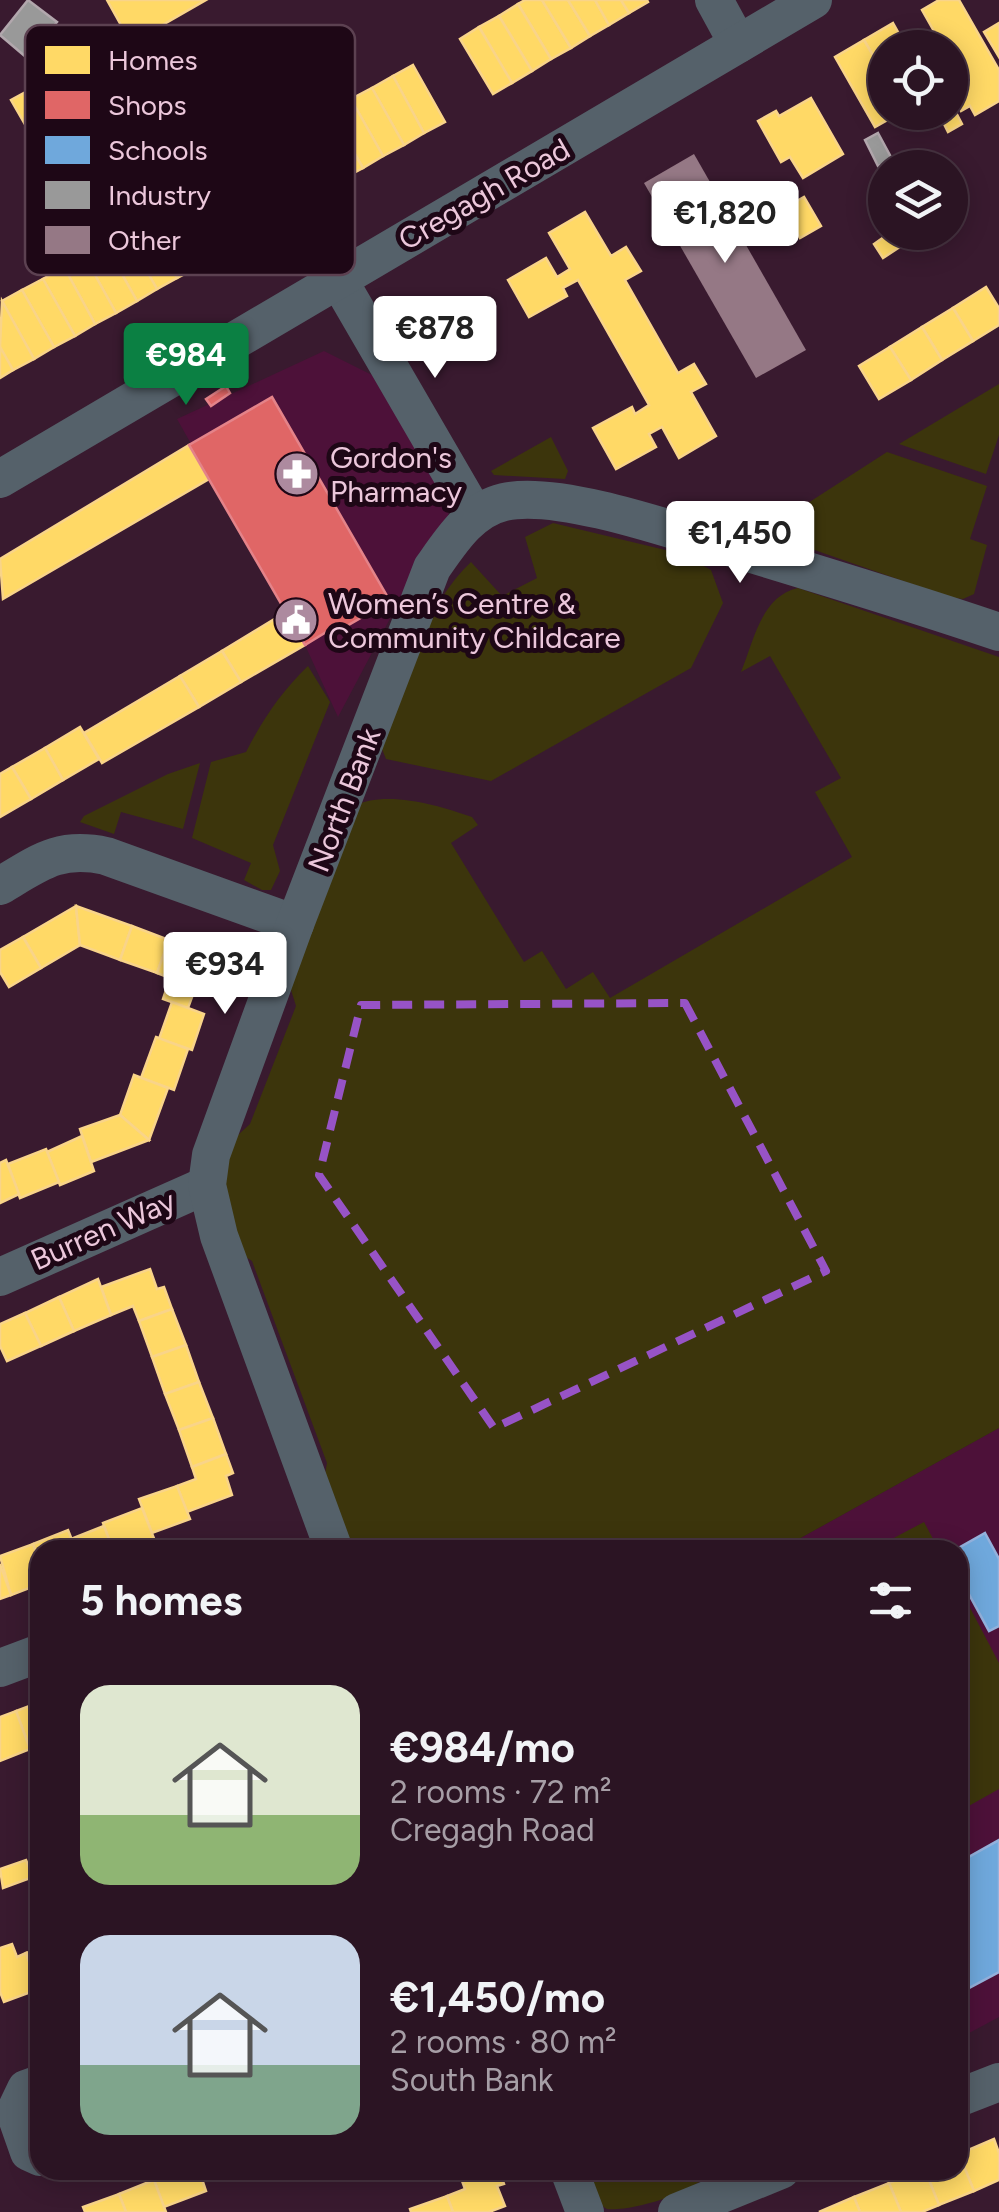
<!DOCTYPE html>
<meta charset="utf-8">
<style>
body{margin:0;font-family:Figtree,sans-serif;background:#372130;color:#f1f3f6;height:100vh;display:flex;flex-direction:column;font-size:38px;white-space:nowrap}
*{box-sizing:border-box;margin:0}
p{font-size:32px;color:#a69ea6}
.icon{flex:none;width:55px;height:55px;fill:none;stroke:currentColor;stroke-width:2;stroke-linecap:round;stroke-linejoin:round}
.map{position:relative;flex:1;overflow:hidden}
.drawer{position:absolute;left:30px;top:1540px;width:938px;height:640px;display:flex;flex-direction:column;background:#2b1423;border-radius:30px;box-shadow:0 5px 25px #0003,0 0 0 2px #473341}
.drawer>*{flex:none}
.controls{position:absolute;left:868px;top:30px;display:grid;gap:20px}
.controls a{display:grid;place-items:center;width:100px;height:100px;border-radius:50%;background:#2b1423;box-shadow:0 5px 25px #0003,0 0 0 2px #473341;font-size:50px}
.price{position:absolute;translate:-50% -85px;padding:0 22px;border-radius:10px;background:#fff;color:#222;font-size:32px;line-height:65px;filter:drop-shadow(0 2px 5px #0008)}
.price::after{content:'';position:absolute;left:50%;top:60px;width:30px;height:22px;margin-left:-15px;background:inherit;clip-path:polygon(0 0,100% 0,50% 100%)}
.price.selected{background:#0b8043;color:#fff}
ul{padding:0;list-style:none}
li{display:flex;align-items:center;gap:30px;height:250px;padding:0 50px}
li span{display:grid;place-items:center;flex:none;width:280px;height:200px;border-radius:30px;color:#555}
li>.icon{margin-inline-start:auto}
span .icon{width:120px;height:120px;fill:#fffc;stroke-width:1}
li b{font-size:42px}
h2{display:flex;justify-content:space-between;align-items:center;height:120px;padding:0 50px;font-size:42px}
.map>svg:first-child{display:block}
.built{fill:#4d1139}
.green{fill:#3c350c}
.homes{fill:#ffd966;stroke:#f9d489;stroke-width:2.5}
.shops{fill:#e06666;stroke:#e48389;stroke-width:2.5}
.schools{fill:#6fa8dc;stroke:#94b1dc;stroke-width:2.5}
.industry{fill:#999;stroke:#b2a7ad;stroke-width:2.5}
.building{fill:#957885}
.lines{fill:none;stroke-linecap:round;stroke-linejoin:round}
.minor{stroke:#55616a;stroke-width:38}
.marked{fill:none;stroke:#9753c6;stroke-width:8;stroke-dasharray:20 12;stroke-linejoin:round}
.labels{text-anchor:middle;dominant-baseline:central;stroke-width:10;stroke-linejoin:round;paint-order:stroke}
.street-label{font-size:30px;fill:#ecc7db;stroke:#1e0716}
.poi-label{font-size:30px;fill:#ecc7db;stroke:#1e0716;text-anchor:start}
.key{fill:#1e0716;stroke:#5c4151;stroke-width:2.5}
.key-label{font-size:28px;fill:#ecc7db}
</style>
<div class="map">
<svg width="999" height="2212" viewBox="0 0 999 2212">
<rect width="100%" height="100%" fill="#391a2f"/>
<g class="built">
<path d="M324,351L372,375L450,503L446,528L421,560L338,717L305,645L177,419Z"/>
<path d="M999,1428V2017L958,2039V1550H779Z"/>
</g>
<g class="green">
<path d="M999,384V435L986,474L899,444Z"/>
<path d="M551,437L568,471L565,479L494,475L491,471Z"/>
<path d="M887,452L987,486L970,539L987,545L974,594L963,599L949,597L763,532Z"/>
<path d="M553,523L682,554L711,570L723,603L691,668L491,781L386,759L378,739C403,682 426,604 471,562L502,596L537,578L525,537Z"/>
<path d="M798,588L999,657V1428L779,1550H344L322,1491L327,1463L252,1261L229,1246L223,1225L226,1146L250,1124L296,1006L287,977L352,807C384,789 438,805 472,817L478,825L451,843L524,962L542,951L566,989L593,972L610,998L852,857L815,792L841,778L770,656L741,672C754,641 761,596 798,588Z"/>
<path d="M308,666L330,702L273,845L280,871L271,890H262L244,880L251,863L192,838L211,762L246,752C263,719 281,692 308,666Z"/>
<path d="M200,763L183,829L121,812L114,834L80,822L84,816L168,774Z"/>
<path d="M924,1522L939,1550H871Z"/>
<path d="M958,1585L999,1663V1789L958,1812Z"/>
<path d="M583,2170H711C699,2192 631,2212 607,2209C594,2202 589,2183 583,2170Z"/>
</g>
<g class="homes">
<path d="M107,0H206L131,43Z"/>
<path d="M525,0H542L571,48L551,59L518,4Z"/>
<path d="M542,0H568L590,36L571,48Z"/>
<path d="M568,0H595L609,25L590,36Z"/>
<path d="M595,0H621L629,13L609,25Z"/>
<path d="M621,0H647L648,2L629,13Z"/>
<path d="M939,0H959L999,70V101L975,115L970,106L961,111L950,91V48H936L930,36L935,33L922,10Z"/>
<path d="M518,4L551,59L532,71L499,16Z"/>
<path d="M499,16L532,71L512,83L479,27Z"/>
<path d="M893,23L907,48H885V76L864,40Z"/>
<path d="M999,23V57L984,32Z"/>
<path d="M479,27L512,83L493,94L460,39Z"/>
<path d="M105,37L123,69L79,93L85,104L30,133L11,100L64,71L59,62Z"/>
<path d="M864,40L885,76V80L873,87L891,118L875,127L835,57Z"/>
<path d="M413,65L445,122L424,133L393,76Z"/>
<path d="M393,76L424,133L404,145L372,88Z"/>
<path d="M372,88L404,145L383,156L351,99Z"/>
<path d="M811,98L843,154L803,178L790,157L781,162L758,121L776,111L779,116Z"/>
<path d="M351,99L383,156L363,168L330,111Z"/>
<path d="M950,101L962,124L948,132L938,112H950Z"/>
<path d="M330,111L363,168L342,179L310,122Z"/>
<path d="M804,197L821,226L800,238L783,209Z"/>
<path d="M166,210L198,267L177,278L146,221Z"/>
<path d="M585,212L611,256L626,247L641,271L625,280L678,373L694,364L706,384L691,392L716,436L679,458L662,427L649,434L656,447L616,469L593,428L632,407L635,414L649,405L578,280L563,288L567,296L529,317L508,280L546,258L557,277L570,269L549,233Z"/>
<path d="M146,221L177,278L157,289L125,233Z"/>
<path d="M891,232H899L906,243L883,258L874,244Z"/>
<path d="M125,233L157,289L137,301L105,244Z"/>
<path d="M105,244L137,301L116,313L84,255Z"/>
<path d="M84,255L116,313L95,324L64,267Z"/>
<path d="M64,267L95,324L75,336L43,279Z"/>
<path d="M43,279L75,336L54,347L22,290Z"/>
<path d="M986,287L999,308V325L973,341L953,308Z"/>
<path d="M22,290L54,347L34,359L2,301Z"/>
<path d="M2,301L34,359L13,370L0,347Z"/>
<path d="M953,308L973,341L942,360L922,327Z"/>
<path d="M922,327L942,360L911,380L890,347Z"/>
<path d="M0,347L13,370L0,378Z"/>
<path d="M890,347L911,380L879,399L859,366Z"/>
<path d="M189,445L209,479L3,599L0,559Z"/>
<path d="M286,612L305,645L241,682L222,651Z"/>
<path d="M222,651L241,682L199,707L180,676Z"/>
<path d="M180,676L199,707L102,763L84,733Z"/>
<path d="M80,727L99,759L63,780L45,748Z"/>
<path d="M45,748L63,780L31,799L12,767Z"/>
<path d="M12,767L31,799L0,817V774Z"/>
<path d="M76,906L80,945L41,968L23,937Z"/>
<path d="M76,906L132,926L120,960L80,945Z"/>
<path d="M132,926L169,940L157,973L120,960Z"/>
<path d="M23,937L41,968L9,987L0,972V950Z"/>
<path d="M169,940L189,947L186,955L205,962L188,1008L163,999L170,978L157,973Z"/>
<path d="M172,1002L204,1014L192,1050L159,1039Z"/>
<path d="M156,1037L188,1049L174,1090L141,1078Z"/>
<path d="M134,1075L168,1088L149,1140L120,1115Z"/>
<path d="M120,1115L149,1140L91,1162L80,1129Z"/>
<path d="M82,1136L94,1171L60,1185L47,1152Z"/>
<path d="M46,1149L59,1182L20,1198L8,1164Z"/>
<path d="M6,1160L19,1194L0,1203V1163Z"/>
<path d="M150,1269L157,1289L164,1287L172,1309L139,1321L133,1306L111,1315L101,1287Z"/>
<path d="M98,1279L111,1315L74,1331L59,1297Z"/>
<path d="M59,1297L74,1331L41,1346L25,1313Z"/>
<path d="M172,1309L186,1345L152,1357L139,1321Z"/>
<path d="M25,1313L41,1346L7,1361L0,1346V1324Z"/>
<path d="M186,1345L199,1382L165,1394L152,1357Z"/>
<path d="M199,1382L213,1418L179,1430L165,1394Z"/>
<path d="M213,1418L226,1454L192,1467L179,1430Z"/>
<path d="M226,1454L233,1473L226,1476L232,1495L187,1512L177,1486L196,1479L192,1467Z"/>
<path d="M177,1486L190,1519L152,1533L139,1499Z"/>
<path d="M142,1508L155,1541L129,1550H113L103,1523Z"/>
<path d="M104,1526L113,1550H76L71,1539Z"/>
<path d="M68,1530L76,1550H40V1563L33,1544Z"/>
<path d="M33,1544L40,1563V1584L11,1595L0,1556Z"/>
<path d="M0,1564L11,1595L0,1599Z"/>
<path d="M40,1702V1745L30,1749L16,1711Z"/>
<path d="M16,1711L30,1749L0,1761V1717Z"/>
<path d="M26,1860L33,1877L3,1888L0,1869Z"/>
<path d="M12,1944L17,1957L26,1953L39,1989L4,2002L0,1992V1948Z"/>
<path d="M40,1948V1989H39L26,1953Z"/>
<path d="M994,2139L999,2153V2180L974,2191L959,2154Z"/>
<path d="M959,2154L974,2191L939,2205L925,2170H958Z"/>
<path d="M167,2170H199L206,2191L164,2207L154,2180L169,2175Z"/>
<path d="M484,2170H499L504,2184L497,2186L505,2206L489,2212H453L447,2196L465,2189L461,2178Z"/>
<path d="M919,2170H925L939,2205L922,2212H901L889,2183Z"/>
<path d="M154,2180L166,2212H126L119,2194Z"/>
<path d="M889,2183L901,2212H860L854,2197Z"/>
<path d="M119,2194L126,2212H85L83,2207Z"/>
<path d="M447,2196L453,2212H411L410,2209Z"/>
<path d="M854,2197L860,2212H819Z"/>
</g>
<g class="shops">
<path d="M226,386L230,393L211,406L206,399Z"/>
<path d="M272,397L390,601L331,635L328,631L305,645L189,445Z"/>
</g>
<g class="schools">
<path d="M985,1533L999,1559V1626L989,1631L958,1574L955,1550Z"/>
<path d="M999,1840V1972L969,1988L958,1968V1863Z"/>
</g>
<g class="industry">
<path d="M28,0L57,22L27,58L0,35Z"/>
<path d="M878,133L892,159L878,166L865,140Z"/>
</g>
<path class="building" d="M694,154L806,350L756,378L644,183Z"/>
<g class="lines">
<g class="minor">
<path d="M714,0L738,44"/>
<path d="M338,279L475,515"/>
<path d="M0,479L813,0"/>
<path d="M0,886C40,862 59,846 106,856L295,924"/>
<path d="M0,1277L207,1185"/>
<path d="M334,1550L219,1236L207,1185L211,1155L295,924L432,568C451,541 470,510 504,502C560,489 684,534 742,551C828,577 914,603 999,632"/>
<path d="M0,1668L40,1653"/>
<path d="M40,2084L26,2089L15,2112L29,2152L40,2157"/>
<path d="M958,2098L999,2082"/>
<path d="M569,2170L585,2212"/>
<path d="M677,2212L781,2170"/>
</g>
</g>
<path class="marked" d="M685,1003L826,1271L494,1428L319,1175L361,1005Z"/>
<defs>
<symbol id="pharmacy-disc" viewBox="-11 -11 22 22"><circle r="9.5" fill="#ad8a9f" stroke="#1e0716"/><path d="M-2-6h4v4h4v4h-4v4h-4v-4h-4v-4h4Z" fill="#fff"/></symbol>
<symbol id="civic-disc" viewBox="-11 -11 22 22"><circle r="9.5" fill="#ad8a9f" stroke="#1e0716"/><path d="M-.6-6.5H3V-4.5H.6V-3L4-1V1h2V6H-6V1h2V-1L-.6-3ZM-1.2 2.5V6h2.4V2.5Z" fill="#fff"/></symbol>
</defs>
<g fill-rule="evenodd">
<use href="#pharmacy-disc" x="272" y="449" width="50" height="50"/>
<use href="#civic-disc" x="271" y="595" width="50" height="50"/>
</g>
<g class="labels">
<g class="street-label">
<text transform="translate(484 194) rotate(-30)">Cregagh Road</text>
<text transform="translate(344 800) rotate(-69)">North Bank</text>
<text transform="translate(103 1230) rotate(-24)">Burren Way</text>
</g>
<g class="poi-label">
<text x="330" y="457">Gordon's<tspan x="330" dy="34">Pharmacy</tspan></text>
<text x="328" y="603">Women’s Centre &amp;<tspan x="328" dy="34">Community Childcare</tspan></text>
</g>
</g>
<rect x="25" y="25" width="330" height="250" rx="15" class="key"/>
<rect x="45" y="46" width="45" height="28" fill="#ffd966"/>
<rect x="45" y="91" width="45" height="28" fill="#e06666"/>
<rect x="45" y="136" width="45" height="28" fill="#6fa8dc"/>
<rect x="45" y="181" width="45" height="28" fill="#999"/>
<rect x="45" y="226" width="45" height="28" fill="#957885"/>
<g class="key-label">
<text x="108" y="70">Homes</text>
<text x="108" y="115">Shops</text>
<text x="108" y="160">Schools</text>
<text x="108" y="205">Industry</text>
<text x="108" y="250">Other</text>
</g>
</svg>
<div class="controls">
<a><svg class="icon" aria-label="locate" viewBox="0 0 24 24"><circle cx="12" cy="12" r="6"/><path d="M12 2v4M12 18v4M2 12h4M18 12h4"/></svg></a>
<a><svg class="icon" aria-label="layers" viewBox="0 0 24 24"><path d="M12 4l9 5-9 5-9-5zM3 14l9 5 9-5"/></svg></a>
</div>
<b class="price" style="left:725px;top:266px">€1,820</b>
<b class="price" style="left:435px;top:381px">€878</b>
<b class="price selected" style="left:186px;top:408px">€984</b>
<b class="price" style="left:740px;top:586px">€1,450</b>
<b class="price" style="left:225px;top:1017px">€934</b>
<section class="drawer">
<h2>5 homes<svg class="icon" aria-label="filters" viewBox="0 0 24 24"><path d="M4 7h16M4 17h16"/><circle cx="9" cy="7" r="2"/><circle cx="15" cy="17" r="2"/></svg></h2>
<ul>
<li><span style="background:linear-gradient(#dfe7d0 65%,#8fb573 0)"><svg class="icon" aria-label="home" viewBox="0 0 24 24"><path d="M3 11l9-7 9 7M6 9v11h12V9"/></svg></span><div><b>€984/mo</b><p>2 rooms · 72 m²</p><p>Cregagh Road</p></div></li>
<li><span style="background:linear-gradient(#c9d6e8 65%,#7fa58c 0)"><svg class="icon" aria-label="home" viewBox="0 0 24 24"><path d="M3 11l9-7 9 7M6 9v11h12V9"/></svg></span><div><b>€1,450/mo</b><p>2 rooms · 80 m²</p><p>South Bank</p></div></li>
</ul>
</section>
</div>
